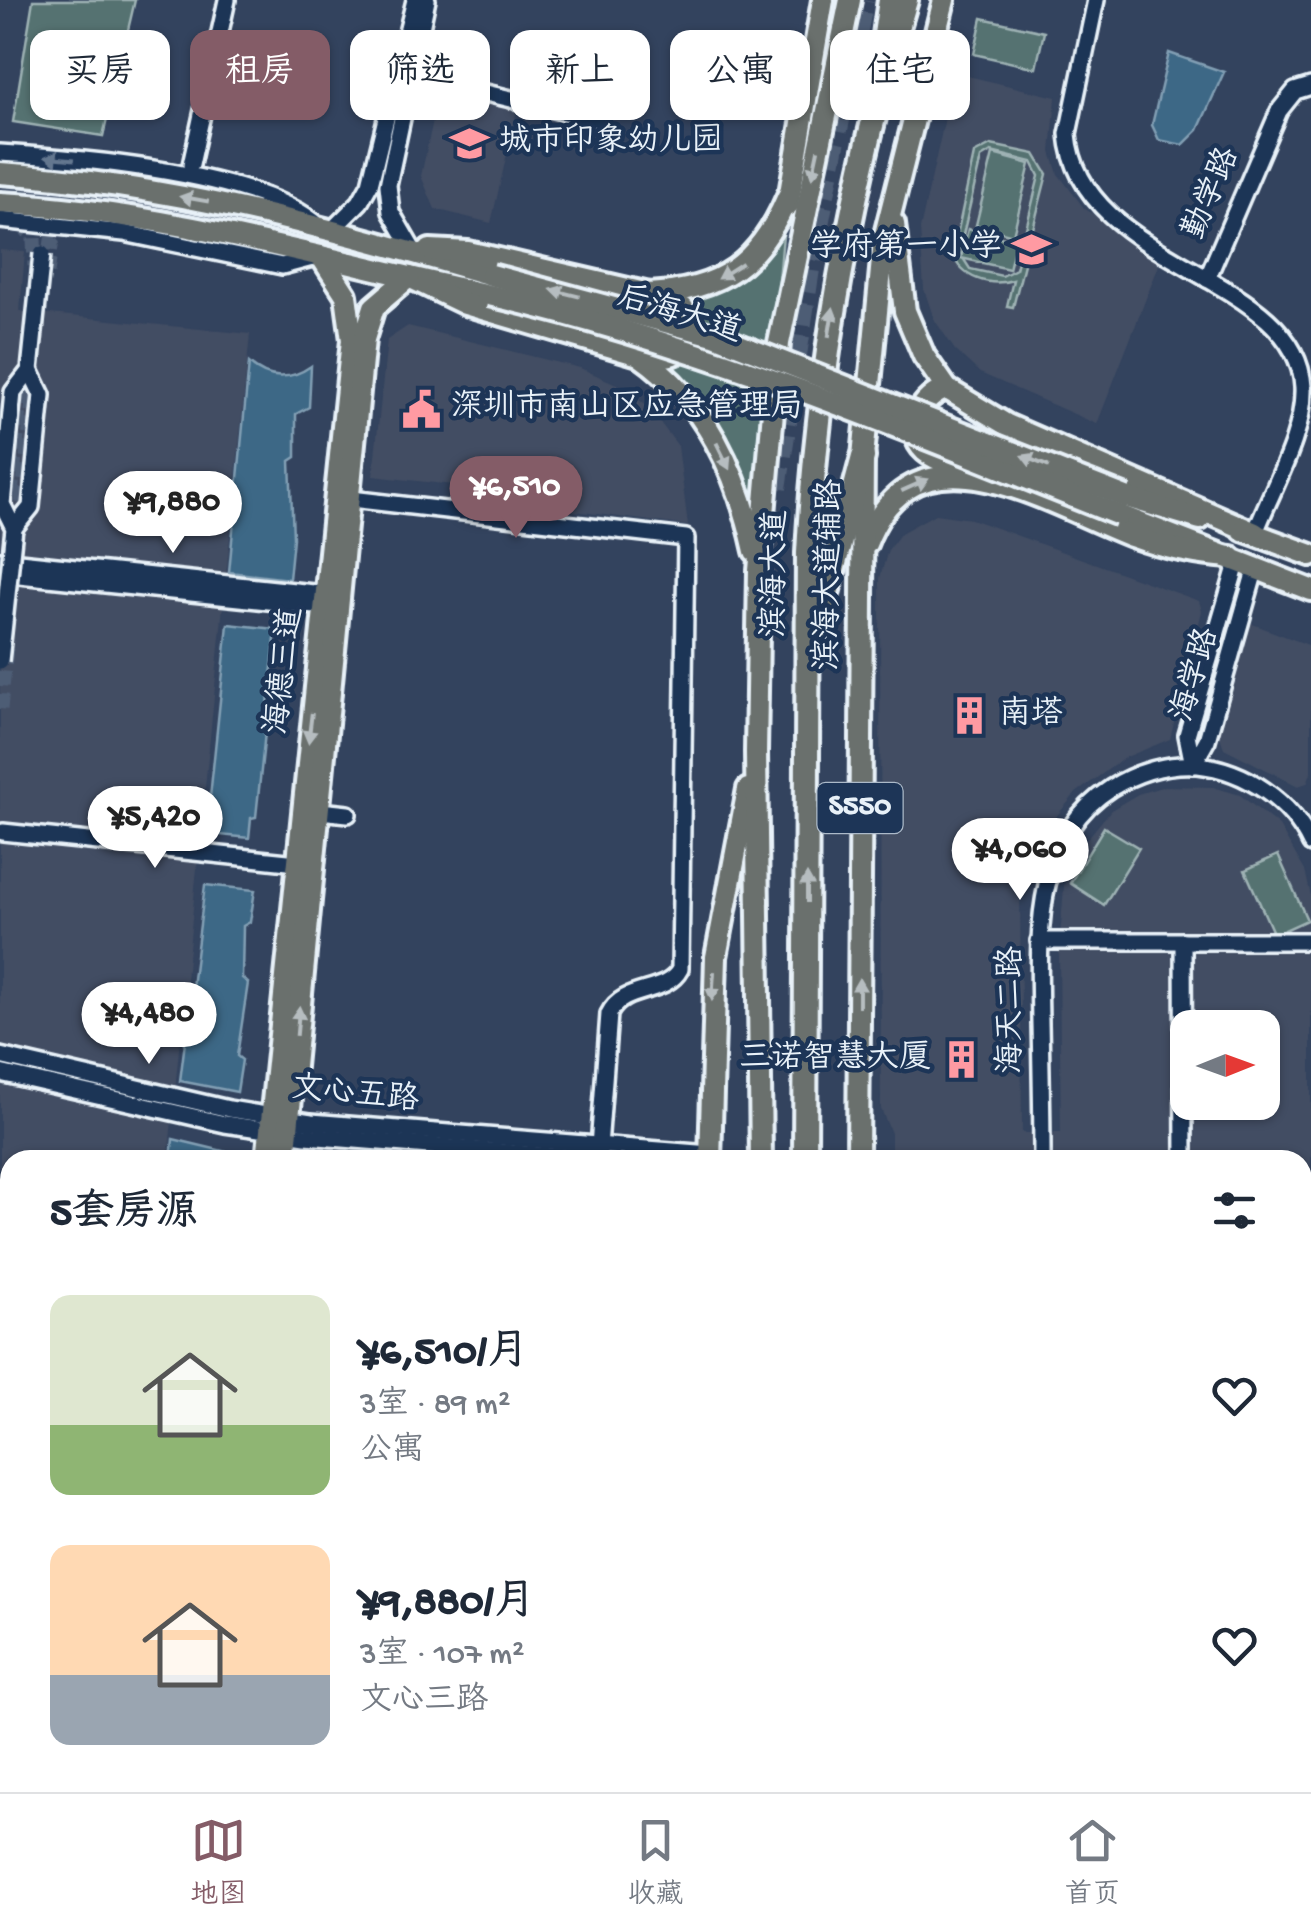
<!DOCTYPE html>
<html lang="zh">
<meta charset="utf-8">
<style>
body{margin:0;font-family:"Gochi Hand","LXGW WenKai TC",sans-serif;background:#f6f6f7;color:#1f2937;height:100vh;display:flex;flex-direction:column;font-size:38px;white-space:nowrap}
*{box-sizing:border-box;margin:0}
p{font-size:32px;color:#747a83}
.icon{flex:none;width:55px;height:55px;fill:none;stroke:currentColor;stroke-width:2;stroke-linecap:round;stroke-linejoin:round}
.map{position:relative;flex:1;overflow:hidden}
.details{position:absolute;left:0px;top:1150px;width:1312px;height:642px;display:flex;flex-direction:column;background:#fff;border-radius:30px 30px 0 0;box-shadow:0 2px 8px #0004}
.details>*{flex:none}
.top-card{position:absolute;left:30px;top:30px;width:1252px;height:90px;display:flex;gap:20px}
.needle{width:65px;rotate:89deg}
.controls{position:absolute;left:1170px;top:1010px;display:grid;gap:20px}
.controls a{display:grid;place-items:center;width:110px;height:110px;border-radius:20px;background:#fff;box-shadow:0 2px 8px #0004;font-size:50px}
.price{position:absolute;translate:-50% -85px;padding:0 22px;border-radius:35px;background:#fff;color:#222;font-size:32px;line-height:65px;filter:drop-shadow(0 2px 5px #0008)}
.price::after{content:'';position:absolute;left:50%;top:60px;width:30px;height:22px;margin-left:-15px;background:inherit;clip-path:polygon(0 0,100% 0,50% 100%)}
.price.active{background:#845c67;color:#fff}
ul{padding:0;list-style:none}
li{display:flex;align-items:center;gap:30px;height:250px;padding:0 50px}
li span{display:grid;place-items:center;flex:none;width:280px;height:200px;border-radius:20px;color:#555}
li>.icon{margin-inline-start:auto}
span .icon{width:120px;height:120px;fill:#fffc;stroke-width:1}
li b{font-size:42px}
h2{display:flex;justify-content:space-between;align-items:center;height:120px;padding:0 50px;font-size:42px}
.tag{padding:0 35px;border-radius:20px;background:#fff;box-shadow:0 2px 8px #0004;font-size:35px;line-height:90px}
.tag.active{background:#845c67;color:#fff}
.tab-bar{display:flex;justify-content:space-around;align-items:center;height:140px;border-top:2px solid #e0e1e3;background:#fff;font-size:28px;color:#747a83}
.tab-bar a{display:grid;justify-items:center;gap:5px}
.tab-bar .active{color:#845c67}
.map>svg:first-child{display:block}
.built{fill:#424d63;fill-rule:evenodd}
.green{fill:#547271;stroke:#9eb2b4;stroke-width:2.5;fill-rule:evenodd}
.water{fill:#3e6886;stroke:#829fb4;stroke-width:2.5}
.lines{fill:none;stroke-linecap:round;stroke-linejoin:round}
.minor-tunnel{stroke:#4e5d75;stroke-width:15;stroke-dasharray:15 8;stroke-linecap:butt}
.highway-tunnel{stroke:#4e5d75;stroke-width:22;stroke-dasharray:22 11;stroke-linecap:butt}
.minor-casing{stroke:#e8f1f8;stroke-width:22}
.major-casing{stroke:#e8f1f8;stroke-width:28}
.highway-casing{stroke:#e8f1f8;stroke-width:30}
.minor{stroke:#1d3557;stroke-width:15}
.major{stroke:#6a706d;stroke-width:20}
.highway{stroke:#6a706d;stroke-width:22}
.minor-bridge-casing{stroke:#e8f1f8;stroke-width:22;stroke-linecap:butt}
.major-bridge-casing{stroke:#e8f1f8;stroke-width:28;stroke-linecap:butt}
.minor-bridge{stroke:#1d3557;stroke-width:15}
.major-bridge{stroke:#6a706d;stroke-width:20}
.oneway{fill:#64778f}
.oneway2{fill:#b6bdc0}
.labels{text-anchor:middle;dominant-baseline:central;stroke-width:9;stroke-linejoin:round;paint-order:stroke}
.shield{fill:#1d3557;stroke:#abb9c8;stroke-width:2.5}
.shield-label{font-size:30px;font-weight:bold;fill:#e8f1f8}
.poi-label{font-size:32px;fill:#e8f1f8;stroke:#1d3557;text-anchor:start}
.street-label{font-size:32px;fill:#e8f1f8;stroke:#1d3557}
</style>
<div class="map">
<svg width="1311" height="1792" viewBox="0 0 1311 1792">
<rect width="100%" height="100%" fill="#33435e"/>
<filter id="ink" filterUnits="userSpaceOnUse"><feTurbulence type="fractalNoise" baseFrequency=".01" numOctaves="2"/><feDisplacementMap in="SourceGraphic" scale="20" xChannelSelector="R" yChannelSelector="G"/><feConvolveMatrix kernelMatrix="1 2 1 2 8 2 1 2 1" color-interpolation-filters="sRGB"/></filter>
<g filter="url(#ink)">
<g class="built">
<path d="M955,73L1056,97L1051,152L1058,174L1084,208L1154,257L1159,265L1097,424L980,373L955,350L934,319L924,289L920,229Z"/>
<path d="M439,92L517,110L491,223L435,209L421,176Z"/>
<path d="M0,250L25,252L20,311L250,334L168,1160H10V1640L0,1638Z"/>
<path d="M408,326L580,368L621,386L648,407L678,446L688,526L453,495V485L373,476L387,340Z"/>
<path d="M935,514L971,519L1199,601L1202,611L1170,739L1124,758L1076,793L1042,833L1028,861L1020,890L1022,1133H1061L1059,952L1064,886L1072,857L1111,810L1138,794L1165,786L1213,787L1240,795L1279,826L1305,871L1311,896V1792H1054V1782H1302V1160H891V1133L881,1109L880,578L888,550L901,533ZM1188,1028H1262V1102H1188Z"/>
<path d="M1250,623L1311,646V773L1307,783L1298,786L1224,748L1219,734Z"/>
<path d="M401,1783H638L632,1792H432Z"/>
<rect x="891" y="1783" width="128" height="9"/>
</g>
<g class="green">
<path d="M33,0H135L103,136L13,122Z"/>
<path d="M982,18L1044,32L1036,68L974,54Z"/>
<path d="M991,145L1035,154L1047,174L1013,307L1007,306L1013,280C990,287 960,278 953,254L974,154ZM991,152L1032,162L1039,176L1016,269L1002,276L970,269L959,252L981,158Z"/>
<path d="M993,154L1030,164L1013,235L976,225Z"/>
<path d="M784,224L757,530C742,463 718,412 667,364L698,322L682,296Z"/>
<path d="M968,229L1016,241L1009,269L961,258Z"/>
<path d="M1104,827L1139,848L1104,905L1070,883Z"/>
<path d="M1278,855L1307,920L1274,935L1245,870Z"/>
</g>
<g class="water">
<path d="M1169,53L1224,72L1198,130L1183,145L1159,140L1152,125Z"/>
<path d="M249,363C268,380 290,381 311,366L309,407L296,414V457L290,461L293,538L289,579L229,572Z"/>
<path d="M228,624L276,629L256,817L251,818L249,838L211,834L207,826Z"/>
<path d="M205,885L255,890L250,922L243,926L242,978L248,983L237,1056L242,1060L237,1092L180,1081Z"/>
<path d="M173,1139L231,1153L230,1160H171Z"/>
</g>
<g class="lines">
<g class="minor-tunnel">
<path d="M19,221L34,238L35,266"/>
<path d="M47,273L52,240L72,225"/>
<path d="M8,520L24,374"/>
<path d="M19,526L36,375"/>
<path d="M0,709L6,648"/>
</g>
<path class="highway-tunnel" d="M776,488L809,269L863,0"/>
<defs>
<g id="minor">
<path d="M1096,0L1068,134C1079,266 1297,273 1303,387C1305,435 1271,490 1255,533"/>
<path d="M402,73L599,120"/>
<path d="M0,153C80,158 262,173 320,227"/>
<path d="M191,165L227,0"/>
<path d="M0,220L124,233L282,266L320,256"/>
<path d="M332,230L360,202L370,184L415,0"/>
<path d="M413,250L391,212L388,185L427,0"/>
<path d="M1207,279L1279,111L1295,91L1311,86"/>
<path d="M351,499L686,538L680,969C666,996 623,984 609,1014L598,1160"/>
<path d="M0,560L333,595"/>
<path d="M0,573L334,608"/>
<path d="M1193,765L1187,735L1238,560"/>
<path d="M1193,765L1207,740L1256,567"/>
<path d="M320,811L348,814"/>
<path d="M3,832L307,864"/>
<path d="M1039,941H1311"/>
<path d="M1183,941L1184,1160"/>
<path d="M0,1056L229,1109L311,1122L710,1154"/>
<path d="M0,1073L225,1124L306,1136L603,1160"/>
<path d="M1042,1160C1042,1114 1041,1069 1040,1023C1039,941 1031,839 1111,788C1137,772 1167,763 1198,765C1245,770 1291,801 1311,844"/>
<path d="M0,1347L10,1348"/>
<path d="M1302,1372L1311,1374"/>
<path d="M1302,1390L1311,1392"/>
<path d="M1042,1792V1782"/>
<path d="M1185,1792V1782"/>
</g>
<g id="major">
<path d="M880,63L889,0"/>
<path d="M0,173C168,184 331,228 491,275"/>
<path d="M0,203C166,211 327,260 489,295"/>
<path d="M788,205L823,0"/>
<path d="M894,224L905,311L924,356L947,389L1007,425L1255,533"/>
<path d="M430,250L468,252L649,294C722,290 760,263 788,196"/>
<path d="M409,277L465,304L639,355C706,402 738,473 755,551"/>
<path d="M641,356C664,358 684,358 690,332L683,308L654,296"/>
<path d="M947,389C922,395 902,430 925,451C937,461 955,465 969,471"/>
<path d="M1126,497L1200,519"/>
<path d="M1119,515L1311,590"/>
<path d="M1243,530L1311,555"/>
<path d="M866,544C915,415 1047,504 1134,537C1167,549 1197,555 1231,557"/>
<path d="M267,1160L352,340L346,295L321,256"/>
<path d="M285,1160L364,339L374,307L409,277"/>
<path d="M710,1160L716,957L748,789"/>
<path d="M761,1160L756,752L759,571L779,343L850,0"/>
<path d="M858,1160L863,457L884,239L944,0"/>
<path d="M0,1709L10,1712"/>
<path d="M0,1750L10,1753"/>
<path d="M109,1782L145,1792"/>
<path d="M219,1782L248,1792"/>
<path d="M270,1782L293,1792"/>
<path d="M859,1782V1792"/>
<path d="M198,1792L200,1782"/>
<path d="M683,1792L688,1782"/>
<path d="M704,1792L705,1782"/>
</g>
<g id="highway">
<path d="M817,631L863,457"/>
<path d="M805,1160L808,553C818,364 852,181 906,0"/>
<path d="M749,1782V1792"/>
<path d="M802,1792V1782"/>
</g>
</defs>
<use href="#minor" class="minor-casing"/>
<use href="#major" class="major-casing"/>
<use href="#highway" class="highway-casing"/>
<use href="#minor" class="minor"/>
<use href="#major" class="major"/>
<use href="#highway" class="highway"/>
<defs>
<g id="minor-bridge">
<path d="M14,528L31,507L42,395L30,370"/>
<path d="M0,661L14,528L2,504L6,464L13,392L30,370L42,254"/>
</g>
<g id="major-bridge">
<path d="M491,275L714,335L1126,497"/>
<path d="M489,295C707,345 911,433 1119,515"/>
</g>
</defs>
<use href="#minor-bridge" class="minor-bridge-casing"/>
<use href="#major-bridge" class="major-bridge-casing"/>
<use href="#minor-bridge" class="minor-bridge"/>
<use href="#major-bridge" class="major-bridge"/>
</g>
<defs><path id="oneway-solid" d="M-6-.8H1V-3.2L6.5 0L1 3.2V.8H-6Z" transform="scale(2.5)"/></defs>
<use class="oneway" href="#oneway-solid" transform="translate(60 158) rotate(-174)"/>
<g class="oneway2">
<use href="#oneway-solid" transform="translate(815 164) rotate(102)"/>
<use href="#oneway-solid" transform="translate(194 199) rotate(-170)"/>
<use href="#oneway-solid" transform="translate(730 271) rotate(148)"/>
<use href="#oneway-solid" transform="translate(565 293) rotate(-166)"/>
<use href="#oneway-solid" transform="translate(831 322) rotate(-81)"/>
<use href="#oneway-solid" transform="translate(723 456) rotate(64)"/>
<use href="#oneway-solid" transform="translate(1035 461) rotate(-158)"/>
<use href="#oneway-solid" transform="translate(915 485) rotate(-24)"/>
<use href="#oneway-solid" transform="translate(310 728) rotate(97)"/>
<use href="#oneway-solid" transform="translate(807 888) rotate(-90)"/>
<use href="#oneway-solid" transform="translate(713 986) rotate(94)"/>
<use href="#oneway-solid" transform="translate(859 993) rotate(-90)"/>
<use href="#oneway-solid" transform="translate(298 1021) rotate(-85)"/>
</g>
</g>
<defs>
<symbol id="school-bare" viewBox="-9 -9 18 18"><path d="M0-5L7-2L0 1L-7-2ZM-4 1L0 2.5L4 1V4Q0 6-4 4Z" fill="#ff9aa2" stroke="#1d3557" stroke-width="2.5" paint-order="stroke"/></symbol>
<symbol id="civic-bare" viewBox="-9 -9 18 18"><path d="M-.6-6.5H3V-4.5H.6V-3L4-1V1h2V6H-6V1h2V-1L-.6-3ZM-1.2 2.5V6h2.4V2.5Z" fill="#ff9aa2" stroke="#1d3557" stroke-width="2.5" paint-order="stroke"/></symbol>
<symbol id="building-bare" viewBox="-9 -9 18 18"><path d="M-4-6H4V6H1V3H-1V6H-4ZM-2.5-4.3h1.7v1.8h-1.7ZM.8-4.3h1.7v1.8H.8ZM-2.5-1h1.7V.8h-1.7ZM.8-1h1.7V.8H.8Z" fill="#ff9aa2" stroke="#1d3557" stroke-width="2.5" paint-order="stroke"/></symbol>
</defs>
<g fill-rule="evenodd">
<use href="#school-bare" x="442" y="116" width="55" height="55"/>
<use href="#school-bare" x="1004" y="222" width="55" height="55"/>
<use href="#civic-bare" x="394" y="382" width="55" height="55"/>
<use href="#building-bare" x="942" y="688" width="55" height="55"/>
<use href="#building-bare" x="934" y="1032" width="55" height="55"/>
</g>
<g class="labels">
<rect class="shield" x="817.5" y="783" width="85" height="50" rx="8"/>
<g class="shield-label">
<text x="860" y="808">S550</text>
</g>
<g class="poi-label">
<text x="499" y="143">城市印象幼儿园</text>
<text x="1002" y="249" text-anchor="end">学府第一小学</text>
<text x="451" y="409">深圳市南山区应急管理局</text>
<text x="999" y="716">南塔</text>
<text x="931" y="1060" text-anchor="end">三诺智慧大厦</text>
</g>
<g class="street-label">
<text transform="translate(1213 194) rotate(-67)">勤学路</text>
<text transform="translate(679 316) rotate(17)">后海大道</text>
<text transform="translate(777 574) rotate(-89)">滨海大道</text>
<text transform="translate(831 575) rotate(-89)">滨海大道辅路</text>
<text transform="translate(286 671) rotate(-83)">海德三道</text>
<text transform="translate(1197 675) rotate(-74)">海学路</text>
<text transform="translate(1013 1010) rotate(-90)">海天二路</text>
<text transform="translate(355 1096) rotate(6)">文心五路</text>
</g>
</g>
</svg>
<div class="controls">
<a><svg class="needle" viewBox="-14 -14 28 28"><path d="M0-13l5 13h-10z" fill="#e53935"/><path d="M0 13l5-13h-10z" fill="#747a83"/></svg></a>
</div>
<b class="price active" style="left:516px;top:541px">¥6,510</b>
<b class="price" style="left:173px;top:556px">¥9,880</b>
<b class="price" style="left:155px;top:871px">¥5,420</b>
<b class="price" style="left:1020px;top:903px">¥4,060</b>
<b class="price" style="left:149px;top:1067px">¥4,480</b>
<div class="top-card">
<a class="tag">买房</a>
<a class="tag active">租房</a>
<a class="tag">筛选</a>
<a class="tag">新上</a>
<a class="tag">公寓</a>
<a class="tag">住宅</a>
</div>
<section class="details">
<h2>5套房源<svg class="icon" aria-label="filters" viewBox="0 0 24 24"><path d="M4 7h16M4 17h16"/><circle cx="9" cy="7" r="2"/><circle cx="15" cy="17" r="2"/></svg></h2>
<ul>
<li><span style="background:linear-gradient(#dfe7d0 65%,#8fb573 0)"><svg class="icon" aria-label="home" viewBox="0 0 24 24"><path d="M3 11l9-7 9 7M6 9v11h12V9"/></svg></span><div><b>¥6,510/月</b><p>3室 · 89 m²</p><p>公寓</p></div><svg class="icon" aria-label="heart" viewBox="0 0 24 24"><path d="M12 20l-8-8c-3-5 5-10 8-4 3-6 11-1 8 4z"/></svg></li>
<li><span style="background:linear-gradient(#ffd9b3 65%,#9aa5b1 0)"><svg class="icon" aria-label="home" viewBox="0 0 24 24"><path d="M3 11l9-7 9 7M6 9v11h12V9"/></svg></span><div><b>¥9,880/月</b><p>3室 · 107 m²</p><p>文心三路</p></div><svg class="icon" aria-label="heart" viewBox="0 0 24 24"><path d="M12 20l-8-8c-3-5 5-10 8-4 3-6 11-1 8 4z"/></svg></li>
</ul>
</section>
</div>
<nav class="tab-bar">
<a class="active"><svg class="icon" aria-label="map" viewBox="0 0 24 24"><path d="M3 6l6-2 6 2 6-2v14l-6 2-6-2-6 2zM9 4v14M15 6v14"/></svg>地图</a>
<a><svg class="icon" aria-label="saved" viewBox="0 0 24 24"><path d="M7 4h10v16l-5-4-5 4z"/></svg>收藏</a>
<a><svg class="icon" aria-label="home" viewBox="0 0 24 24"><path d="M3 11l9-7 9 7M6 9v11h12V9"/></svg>首页</a>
</nav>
